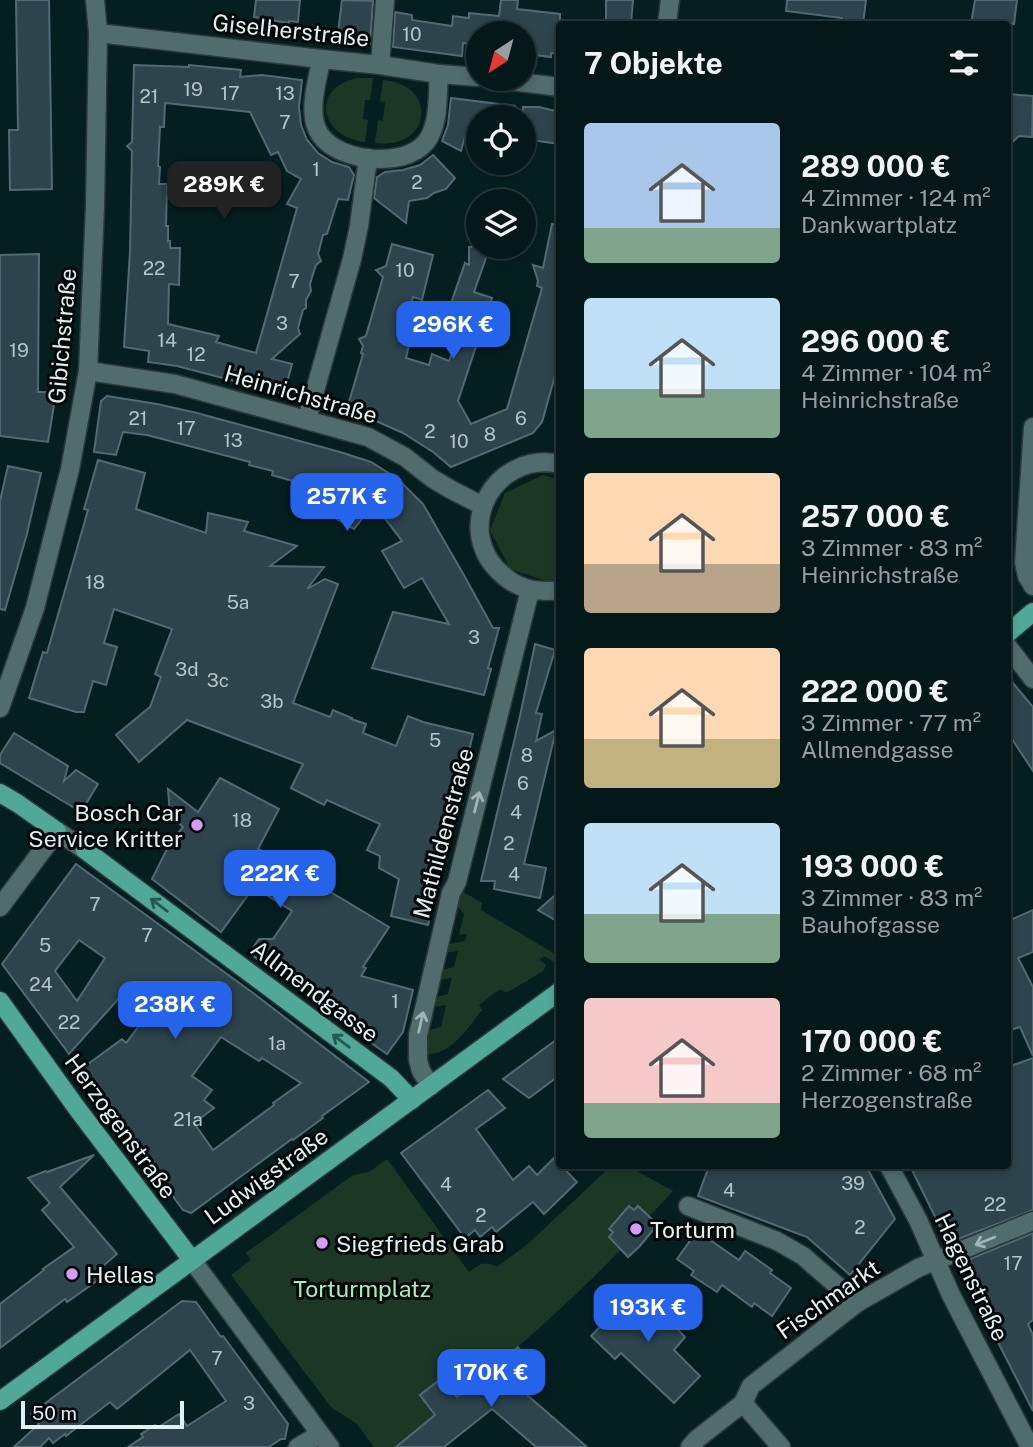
<!DOCTYPE html>
<html lang="de">
<meta charset="utf-8">
<style>
body{margin:0;font-family:"Public Sans",sans-serif;background:#0d2022;color:#f1f3f6;height:100vh;display:flex;flex-direction:column;font-size:26px;white-space:nowrap}
*{box-sizing:border-box;margin:0}
p{font-size:23px;color:#979fa2}
.icon{flex:none;width:38px;height:38px;fill:none;stroke:currentColor;stroke-width:2;stroke-linecap:round;stroke-linejoin:round}
.map{position:relative;flex:1;overflow:hidden}
.panel{position:absolute;left:556px;top:21px;width:455px;height:1148px;display:flex;flex-direction:column;background:#041719;border-radius:7px;box-shadow:0 4px 10px #0003,0 0 0 2px #253638}
.panel>*{flex:none}
.needle{width:46px;rotate:216deg}
.tools{position:absolute;left:466px;top:21px;display:grid;gap:14px}
.tools a{display:grid;place-items:center;width:70px;height:70px;border-radius:50%;background:#041719;box-shadow:0 4px 10px #0003,0 0 0 2px #253638;font-size:35px}
.scale{position:absolute;left:21px;bottom:18px;width:163px;box-sizing:border-box;padding-left:7px;border:4px solid #e2f1f2;border-top:0;font-size:19px;line-height:24px;white-space:nowrap;color:#e2f1f2;-webkit-text-stroke:5px #010708;paint-order:stroke}
.price{position:absolute;translate:-50% -60px;padding:0 16px;border-radius:14px;background:#2563eb;color:#fff;font-size:23px;line-height:46px;filter:drop-shadow(0 2px 4px #0008)}
.price::after{content:'';position:absolute;left:50%;top:42px;width:21px;height:16px;margin-left:-10px;background:inherit;clip-path:polygon(0 0,100% 0,50% 100%)}
.price.active{background:#222;color:#fff}
ul{padding:0;list-style:none}
li{display:flex;align-items:center;gap:21px;height:175px;padding:0 28px}
li span{display:grid;place-items:center;flex:none;width:196px;height:140px;border-radius:7px;color:#555}
li>.icon{margin-inline-start:auto}
span .icon{width:84px;height:84px;fill:#fffc;stroke-width:1}
li b{font-size:30px}
h2{display:flex;justify-content:space-between;align-items:center;height:84px;padding:0 28px;font-size:30px}
.map>svg:first-child{display:block}
.green{fill:#1c3825}
.building{fill:#2d444c;stroke:#526a73;stroke-width:2;fill-rule:evenodd}
.lines{fill:none;stroke-linecap:round;stroke-linejoin:round}
.minor-casing{stroke:#2d3738;stroke-width:21}
.major-casing{stroke:#2d3738;stroke-width:21}
.minor{stroke:#506c6d;stroke-width:18}
.major{stroke:#4fa898;stroke-width:18}
.oneway{stroke:#a0b5b6}
.oneway2{stroke:#285850}
.poi-dot{fill:#d99af7;stroke:#010708;stroke-width:2.5}
.labels{text-anchor:middle;dominant-baseline:central;stroke-width:6;stroke-linejoin:round;paint-order:stroke}
.number-label{font-size:19px;fill:#b5c6c8}
.street-label{font-size:23px;fill:#e2f1f2;stroke:#010708}
.poi-label{font-size:23px;fill:#e2f1f2;stroke:#010708;text-anchor:start}
.park-label{font-size:23px;fill:#a3eeba;stroke:#010708}
</style>
<div class="map">
<svg width="1033" height="1447" viewBox="0 0 1033 1447">
<rect width="100%" height="100%" fill="#051f21"/>
<g class="green">
<path d="M357,78H373L370,100H365L363,119L368,120L365,142C321,137 309,89 357,78Z"/>
<path d="M383,80C439,84 432,151 375,143L378,120L383,121L385,102L380,101Z"/>
<path d="M543,475L560,480V577L549,582L510,569L490,530L505,493Z"/>
<path d="M461,892L467,894L482,903L481,910L560,957V961L556,963L544,956L539,960L546,965L543,971L510,991L505,992L500,989L479,1005L482,1010C468,1027 452,1055 426,1054V1031L441,1027L446,1005L431,1007L433,998L448,994L452,978L438,980L439,971L454,967L458,951L444,953L445,945L465,941L467,934L459,935L464,914L455,903Z"/>
<path d="M387,1159L469,1272C481,1264 483,1260 497,1267L529,1243L611,1166H628L673,1191L644,1222L636,1214L641,1208L638,1206L634,1210L629,1206L617,1229L612,1225L609,1228L613,1232L609,1237L612,1240L626,1244C574,1299 516,1350 457,1397L442,1378L439,1381L441,1385L427,1396L424,1392L420,1394L435,1415L396,1447H374L357,1424L331,1407L231,1275L251,1260L246,1253L353,1175L369,1172Z"/>
</g>
<g class="building">
<path d="M16,0H49L52,189L10,190L9,130H18Z"/>
<path d="M256,0H300L298,22L289,21V23L276,21L254,17Z"/>
<path d="M342,0L373,1L370,44L337,41Z"/>
<path d="M501,0H518L517,9L560,14V54L551,53V57L526,54L527,50H523V33H478V45L463,43L462,56L393,47L395,12L412,15V20L452,26L453,16L469,18V13L499,16Z"/>
<path d="M606,0H633L631,24H606Z"/>
<path d="M787,0H866L863,24H841L842,18L786,11Z"/>
<path d="M975,0H1017L1014,24H971Z"/>
<path d="M134,65L189,67V65L241,70L240,77L262,75L302,80L299,107L301,125L307,140L318,153L332,162L349,167L354,175L348,200L338,199L327,234L323,235L318,254L321,261L316,265L312,277L310,284L311,291L306,300V308L303,310L298,328L300,334L272,359L292,364L284,394L177,366L148,362L149,351L124,347L130,252L132,151L127,146L132,142ZM165,103L250,112L271,155L278,152L287,171L301,179L287,204L297,208L256,353L216,342L219,336L168,324L169,284L179,285L180,248H170V241H168V226H166L167,184H159L160,167L158,166L160,127H164Z"/>
<path d="M1008,94L1033,96L1032,137L1019,136L1008,146Z"/>
<path d="M451,98L515,106V117H478V135L466,133L461,151L442,141L448,125Z"/>
<path d="M523,107H539L560,112V144L523,139Z"/>
<path d="M433,155L455,178L446,189L434,193L427,198L409,201L406,223L374,198L377,177L385,172L403,170L420,165Z"/>
<path d="M552,224H560V358L542,422L533,433L451,467L433,452L403,433L376,421L346,412L363,354L361,353L363,346L359,339L366,336L383,277L376,270L386,266L392,244L433,255L422,300L413,297L399,341L409,345L406,358L429,365L432,354L449,361L465,318L448,312L465,263L469,265V247H486V258L474,292L492,298L458,401L471,424L507,409L542,288L537,286L538,281L533,265L543,268Z"/>
<path d="M39,254L38,392H56L48,442L0,436V255Z"/>
<path d="M107,396L157,404L197,413L340,452L371,462L398,479L423,504L465,577L493,628H499L488,668L491,669L484,695L372,668L393,612L449,624L422,578L404,588L382,551L402,541L374,504L354,529L328,514L344,502L294,487L296,482L272,475L273,471L249,465L250,462L147,435L123,432L116,455L94,452L101,401Z"/>
<path d="M98,460L145,473L136,509L206,533L208,513L248,522L244,531L297,546L270,566L324,567L307,589L325,579L338,584L293,703L330,717L333,710L352,718L351,719L366,724L363,733L396,746L408,716L423,722L473,734L428,925L391,916L399,879L379,868L380,856L367,850L380,824L327,800L324,805L291,788L303,764L187,720L139,762L116,735L150,707L161,677L155,674L172,629L114,609L104,643L117,647L106,685L93,681L84,712H76L29,698L43,652L47,653L88,510L84,509Z"/>
<path d="M8,466L41,473L27,534L5,610L0,609V501Z"/>
<path d="M535,644L555,650L536,713L542,714L536,741L556,730L524,864L546,868L540,898L494,889L495,881H481L520,716Z"/>
<path d="M1008,677L1033,707V771L1008,733Z"/>
<path d="M14,733L68,766L64,781L76,770L98,784L81,812L0,763V755Z"/>
<path d="M220,778L279,809L258,849L268,854L266,857L322,891L324,888L389,927L363,967L366,968L361,976L413,990L403,1032L387,1054L353,1030L360,1020L334,1000L327,1010L249,953L259,939H273L292,911L254,887L221,932L152,879L170,843L183,827L170,815L168,789L198,812Z"/>
<path d="M76,864L253,993L369,1082L322,1116L323,1118L293,1140L292,1139L191,1213L183,1210L80,1070L122,1039L126,1043L147,1015L121,996L69,1054L2,964ZM79,940L105,958L77,1001L55,971ZM221,1037L259,1061L262,1058L301,1083L273,1103L274,1105L213,1150L194,1123L214,1108L204,1100L212,1090L192,1076Z"/>
<path d="M560,891V923L538,910Z"/>
<path d="M1033,910V952L1018,958L1033,987V1056L1020,1027L1008,1031V921Z"/>
<path d="M560,1037V1075L529,1098L503,1079Z"/>
<path d="M1033,1058V1210L948,1243L910,1166H1008V1067Z"/>
<path d="M488,1090L505,1108L476,1129L513,1180L529,1166L537,1175L554,1158L577,1182L544,1214L533,1202L496,1232L492,1227L480,1237L475,1230L465,1238L401,1153Z"/>
<path d="M94,1155L60,1187L117,1254L96,1272L101,1278L67,1302L65,1299L0,1348V1304L44,1270L43,1269L74,1247L42,1210L50,1203L28,1178L46,1171L47,1172Z"/>
<path d="M709,1166H866L895,1219L850,1275L807,1237L698,1196Z"/>
<path d="M629,1206L634,1210L638,1206L657,1224L653,1228L654,1229L639,1247L628,1257L609,1237L613,1232L609,1229Z"/>
<path d="M697,1231L739,1260L745,1251L772,1270L770,1273L791,1288L772,1316L754,1303L752,1307L722,1285L717,1292L691,1275L694,1271L677,1259Z"/>
<path d="M1033,1233V1320L1028,1324L1033,1335V1411L958,1264Z"/>
<path d="M639,1286L663,1309L661,1312L685,1337L674,1350L700,1376L674,1403L621,1353L615,1359L591,1336Z"/>
<path d="M182,1301L196,1302L221,1337L223,1336L288,1424L285,1439H281L269,1447H128L143,1437L141,1434L155,1425L157,1428L179,1414L187,1426L226,1401L190,1350L117,1409L110,1402L66,1436L65,1434L53,1443L49,1438L40,1447H14L39,1424L31,1414Z"/>
<path d="M518,1347L537,1371L518,1387L587,1447H536L492,1409L444,1447H396L435,1415L420,1395L442,1378L457,1397Z"/>
</g>
<g class="lines">
<defs>
<g id="minor">
<path d="M667,24L670,0"/>
<path d="M98,33L321,59L380,65L439,74L478,77"/>
<path d="M321,59C318,80 308,108 317,129C331,162 404,170 426,142C440,124 437,96 439,74"/>
<path d="M380,65L385,0"/>
<path d="M493,79L560,87"/>
<path d="M88,371L175,384L368,437L405,457L433,479L450,489L483,506"/>
<path d="M307,419L352,259L359,226L368,158"/>
<path d="M1033,427L1024,562L1027,576L1033,586"/>
<path d="M560,464C493,450 450,532 504,576C520,590 539,593 560,590"/>
<path d="M1008,647L1033,679"/>
<path d="M0,708L35,608L70,469L88,371L95,206L98,33L95,0"/>
<path d="M0,907L57,831L85,850"/>
<path d="M431,1086L421,1071L418,1060V1035L451,893L457,882L530,590"/>
<path d="M889,1166L918,1220L951,1295L1030,1447"/>
<path d="M688,1206L777,1241L791,1249L803,1256L857,1303"/>
<path d="M192,1260L330,1447"/>
<path d="M743,1403L781,1447"/>
<path d="M298,1447L320,1434"/>
<path d="M690,1447L697,1439L743,1403L751,1386L857,1303L918,1268L1033,1221"/>
</g>
<g id="major">
<path d="M1008,633L1033,612"/>
<path d="M0,793L17,803L57,831"/>
<path d="M85,850L391,1078L412,1100"/>
<path d="M0,1001L76,1107L192,1260"/>
<path d="M0,1401L560,991"/>
</g>
</defs>
<use href="#minor" class="minor-casing"/>
<use href="#major" class="major-casing"/>
<use href="#minor" class="minor"/>
<use href="#major" class="major"/>
</g>
<defs><path id="oneway-shaft" d="M-6 0H5M1.5-3L5.5 0L1.5 3" fill="none" stroke-width="1.6" stroke-linecap="round" stroke-linejoin="round" transform="scale(1.75)"/></defs>
<g class="oneway">
<use href="#oneway-shaft" transform="translate(477 802) rotate(-76)"/>
<use href="#oneway-shaft" transform="translate(421 1022) rotate(-77)"/>
<use href="#oneway-shaft" transform="translate(985 1241) rotate(158)"/>
</g>
<g class="oneway2">
<use href="#oneway-shaft" transform="translate(159 905) rotate(-143)"/>
<use href="#oneway-shaft" transform="translate(341 1041) rotate(-143)"/>
</g>
<g class="poi-dot">
<circle cx="197" cy="825" r="7"/>
<circle cx="636" cy="1229" r="7"/>
<circle cx="322" cy="1243" r="7"/>
<circle cx="72" cy="1274" r="7"/>
</g>
<g class="labels">
<g class="number-label">
<text x="412" y="34">10</text>
<text x="193" y="89">19</text>
<text x="230" y="93">17</text>
<text x="285" y="93">13</text>
<text x="149" y="96">21</text>
<text x="285" y="122">7</text>
<text x="316" y="169">1</text>
<text x="417" y="182">2</text>
<text x="154" y="268">22</text>
<text x="405" y="270">10</text>
<text x="294" y="281">7</text>
<text x="282" y="323">3</text>
<text x="167" y="340">14</text>
<text x="19" y="350">19</text>
<text x="196" y="354">12</text>
<text x="138" y="418">21</text>
<text x="521" y="418">6</text>
<text x="186" y="428">17</text>
<text x="430" y="431">2</text>
<text x="490" y="434">8</text>
<text x="233" y="440">13</text>
<text x="459" y="441">10</text>
<text x="95" y="582">18</text>
<text x="238" y="602">5a</text>
<text x="474" y="637">3</text>
<text x="187" y="669">3d</text>
<text x="218" y="680">3c</text>
<text x="272" y="701">3b</text>
<text x="435" y="740">5</text>
<text x="527" y="755">8</text>
<text x="523" y="783">6</text>
<text x="516" y="812">4</text>
<text x="242" y="820">18</text>
<text x="509" y="843">2</text>
<text x="514" y="874">4</text>
<text x="95" y="904">7</text>
<text x="147" y="935">7</text>
<text x="45" y="945">5</text>
<text x="41" y="984">24</text>
<text x="395" y="1001">1</text>
<text x="69" y="1022">22</text>
<text x="277" y="1043">1a</text>
<text x="188" y="1119">21a</text>
<text x="853" y="1183">39</text>
<text x="446" y="1184">4</text>
<text x="729" y="1190">4</text>
<text x="995" y="1204">22</text>
<text x="481" y="1215">2</text>
<text x="860" y="1227">2</text>
<text x="1013" y="1263">17</text>
<text x="217" y="1358">7</text>
<text x="249" y="1403">3</text>
</g>
<g class="street-label">
<text transform="translate(291 30) rotate(6)">Giselherstraße</text>
<text transform="translate(62 336) rotate(-85)">Gibichstraße</text>
<text transform="translate(301 394) rotate(16)">Heinrichstraße</text>
<text transform="translate(443 833) rotate(-75)">Mathildenstraße</text>
<text transform="translate(315 991) rotate(37)">Allmendgasse</text>
<text transform="translate(121 1126) rotate(54)">Herzogenstraße</text>
<text transform="translate(266 1176) rotate(-36)">Ludwigstraße</text>
<text transform="translate(972 1277) rotate(64)">Hagenstraße</text>
<text transform="translate(828 1299) rotate(-35)">Fischmarkt</text>
</g>
<g class="poi-label">
<text x="183" y="812" text-anchor="end">Bosch Car<tspan x="183" dy="26">Service Kritter</tspan></text>
<text x="650" y="1229">Torturm</text>
<text x="336" y="1243">Siegfrieds Grab</text>
<text x="86" y="1274">Hellas</text>
</g>
<g class="park-label">
<text x="362" y="1288">Torturmplatz</text>
</g>
</g>
</svg>
<div class="tools">
<a><svg class="needle" viewBox="-14 -14 28 28"><path d="M0-13l5 13h-10z" fill="#e53935"/><path d="M0 13l5-13h-10z" fill="#979fa2"/></svg></a>
<a><svg class="icon" aria-label="locate" viewBox="0 0 24 24"><circle cx="12" cy="12" r="6"/><path d="M12 2v4M12 18v4M2 12h4M18 12h4"/></svg></a>
<a><svg class="icon" aria-label="layers" viewBox="0 0 24 24"><path d="M12 4l9 5-9 5-9-5zM3 14l9 5 9-5"/></svg></a>
</div>
<div class="scale">50 m</div>
<b class="price active" style="left:224px;top:221px">289K €</b>
<b class="price" style="left:453px;top:361px">296K €</b>
<b class="price" style="left:347px;top:533px">257K €</b>
<b class="price" style="left:280px;top:910px">222K €</b>
<b class="price" style="left:175px;top:1041px">238K €</b>
<b class="price" style="left:648px;top:1344px">193K €</b>
<b class="price" style="left:491px;top:1409px">170K €</b>
<section class="panel">
<h2>7 Objekte<svg class="icon" aria-label="filters" viewBox="0 0 24 24"><path d="M4 7h16M4 17h16"/><circle cx="9" cy="7" r="2"/><circle cx="15" cy="17" r="2"/></svg></h2>
<ul>
<li><span style="background:linear-gradient(#a9c7e8 75%,#7fa58c 0)"><svg class="icon" aria-label="home" viewBox="0 0 24 24"><path d="M3 11l9-7 9 7M6 9v11h12V9"/></svg></span><div><b>289 000 €</b><p>4 Zimmer · 124 m²</p><p>Dankwartplatz</p></div></li>
<li><span style="background:linear-gradient(#bfe0f5 65%,#7fa58c 0)"><svg class="icon" aria-label="home" viewBox="0 0 24 24"><path d="M3 11l9-7 9 7M6 9v11h12V9"/></svg></span><div><b>296 000 €</b><p>4 Zimmer · 104 m²</p><p>Heinrichstraße</p></div></li>
<li><span style="background:linear-gradient(#ffd9b3 65%,#b9a48a 0)"><svg class="icon" aria-label="home" viewBox="0 0 24 24"><path d="M3 11l9-7 9 7M6 9v11h12V9"/></svg></span><div><b>257 000 €</b><p>3 Zimmer · 83 m²</p><p>Heinrichstraße</p></div></li>
<li><span style="background:linear-gradient(#ffd9b3 65%,#c2b280 0)"><svg class="icon" aria-label="home" viewBox="0 0 24 24"><path d="M3 11l9-7 9 7M6 9v11h12V9"/></svg></span><div><b>222 000 €</b><p>3 Zimmer · 77 m²</p><p>Allmendgasse</p></div></li>
<li><span style="background:linear-gradient(#bfe0f5 65%,#7fa58c 0)"><svg class="icon" aria-label="home" viewBox="0 0 24 24"><path d="M3 11l9-7 9 7M6 9v11h12V9"/></svg></span><div><b>193 000 €</b><p>3 Zimmer · 83 m²</p><p>Bauhofgasse</p></div></li>
<li><span style="background:linear-gradient(#f6c9c9 75%,#7fa58c 0)"><svg class="icon" aria-label="home" viewBox="0 0 24 24"><path d="M3 11l9-7 9 7M6 9v11h12V9"/></svg></span><div><b>170 000 €</b><p>2 Zimmer · 68 m²</p><p>Herzogenstraße</p></div></li>
</ul>
</section>
</div>
